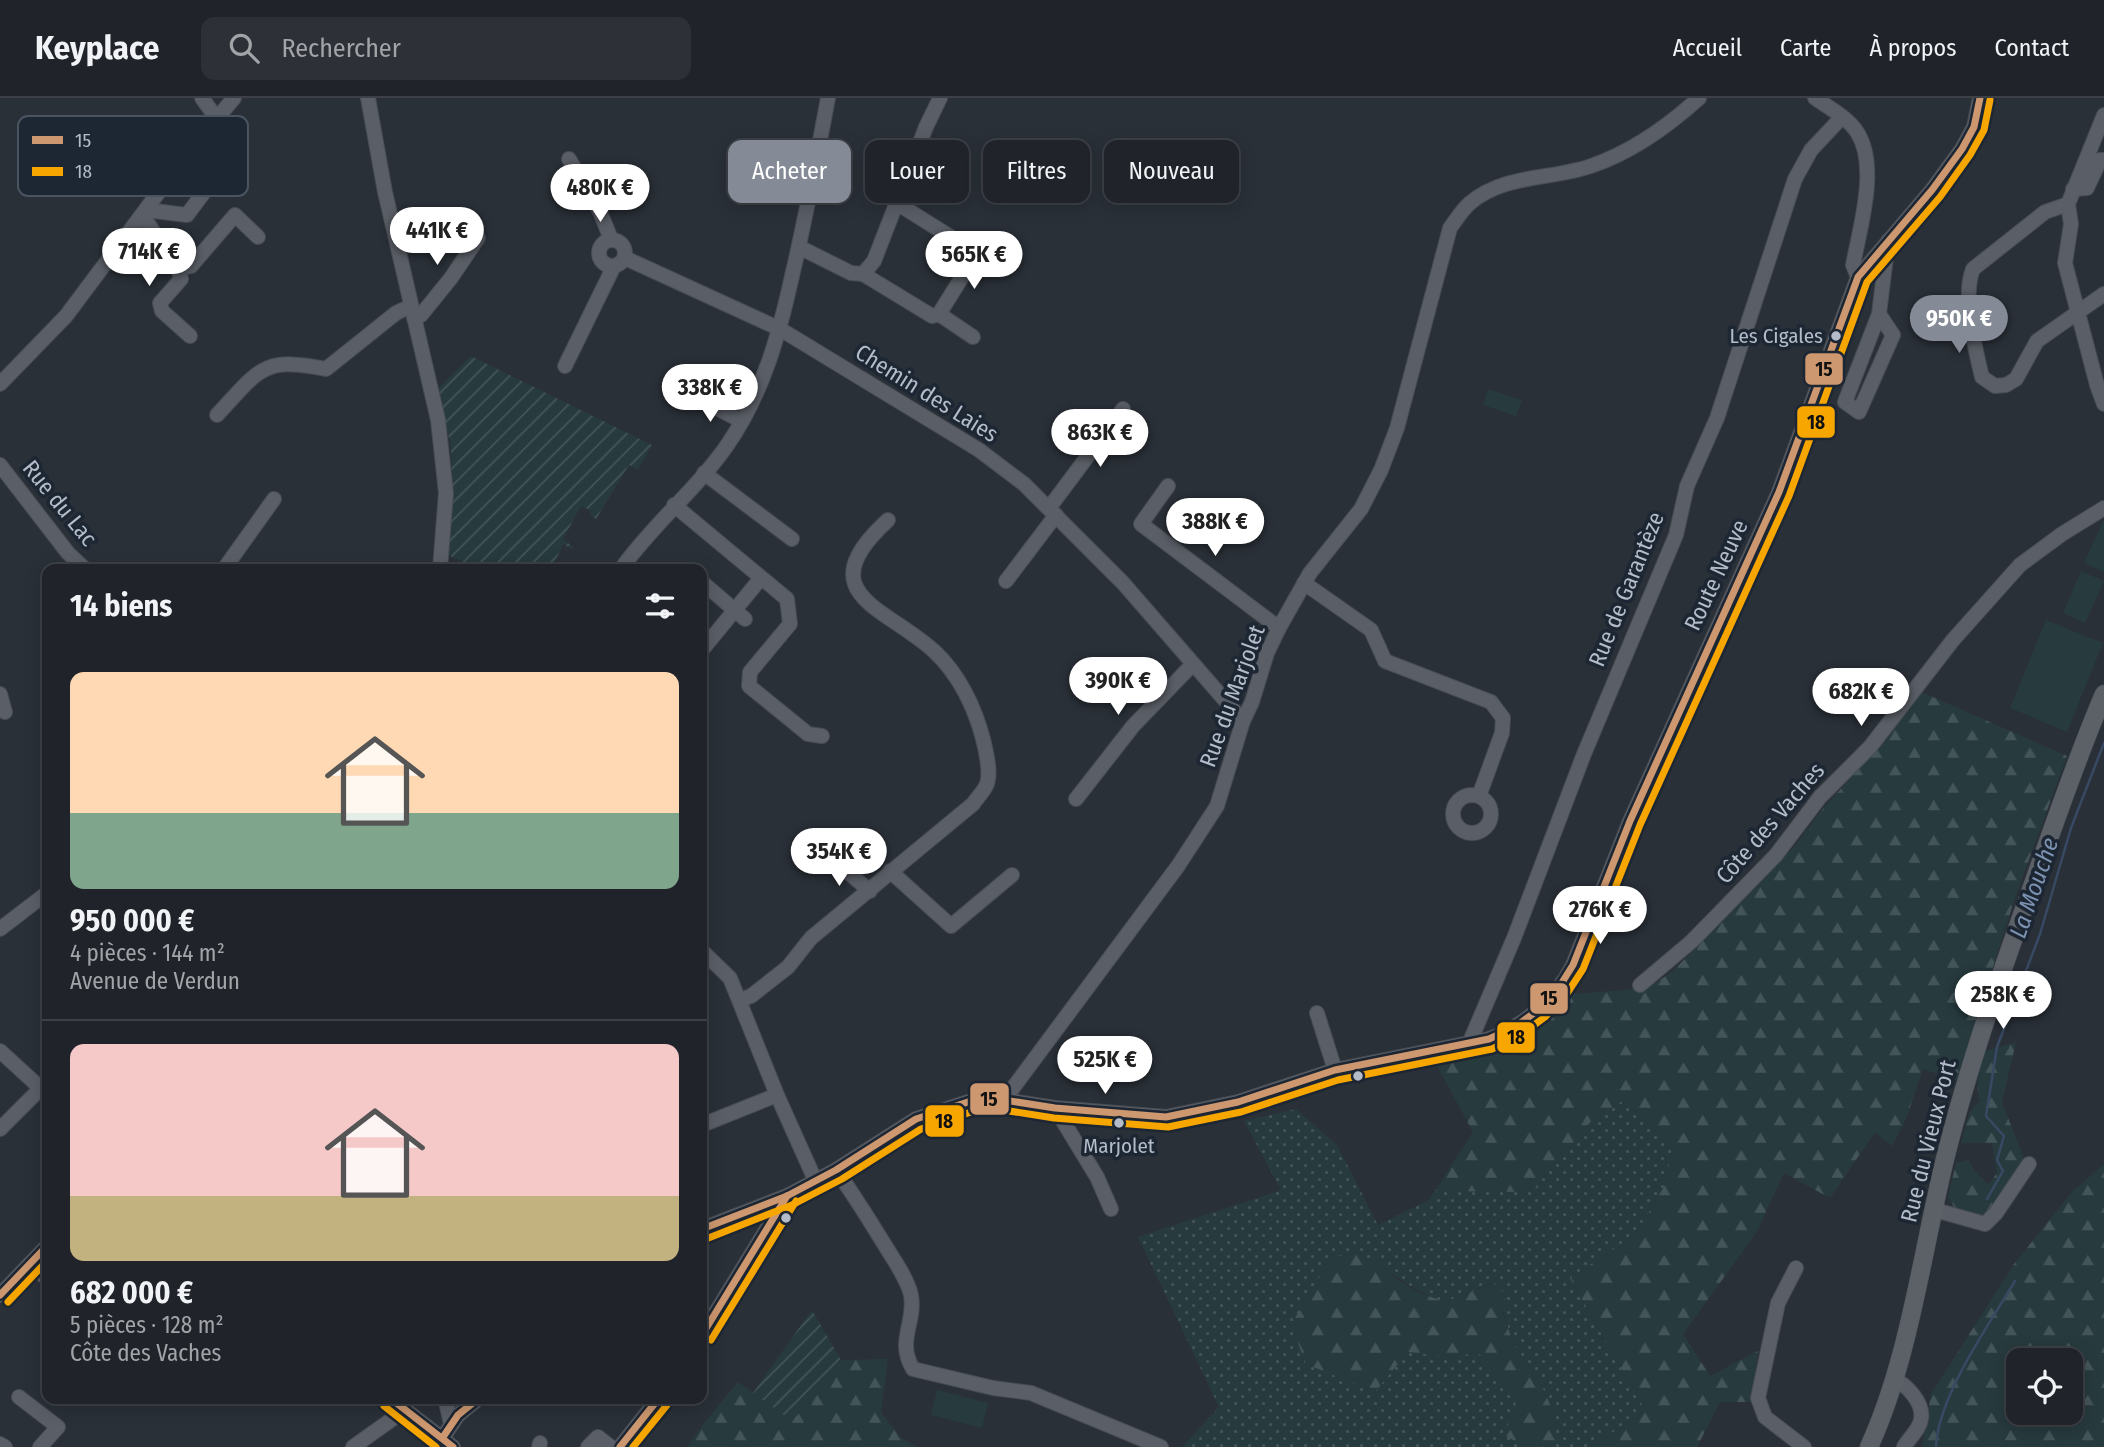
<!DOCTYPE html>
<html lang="fr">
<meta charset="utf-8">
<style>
body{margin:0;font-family:"Fira Sans Condensed",sans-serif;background:#2d3036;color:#f1f3f6;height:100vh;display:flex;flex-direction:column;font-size:26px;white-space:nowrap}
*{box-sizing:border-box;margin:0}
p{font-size:23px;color:#a2a4a8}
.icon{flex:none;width:38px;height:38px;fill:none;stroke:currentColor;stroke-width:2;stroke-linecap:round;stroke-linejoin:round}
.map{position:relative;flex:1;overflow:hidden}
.side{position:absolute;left:42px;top:466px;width:665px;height:840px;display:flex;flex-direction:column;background:#20242a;border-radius:14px;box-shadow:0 4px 18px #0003,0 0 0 2px #3d4147}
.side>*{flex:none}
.guide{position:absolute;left:728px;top:42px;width:665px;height:63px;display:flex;gap:14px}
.fabs{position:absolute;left:2006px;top:1250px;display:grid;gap:14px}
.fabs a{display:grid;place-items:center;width:77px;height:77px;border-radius:14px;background:#20242a;box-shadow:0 4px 18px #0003,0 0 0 2px #3d4147;font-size:35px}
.price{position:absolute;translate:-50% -60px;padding:0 16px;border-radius:24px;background:#fff;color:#222;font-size:23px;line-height:46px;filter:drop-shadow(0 2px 4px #0008)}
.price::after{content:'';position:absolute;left:50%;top:42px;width:21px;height:16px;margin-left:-10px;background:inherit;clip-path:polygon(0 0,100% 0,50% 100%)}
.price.current{background:#848b96;color:#fff}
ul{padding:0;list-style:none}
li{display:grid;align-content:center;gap:14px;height:371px;padding:0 28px}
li+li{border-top:2px solid #3d4147}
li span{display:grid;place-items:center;height:217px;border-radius:14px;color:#555}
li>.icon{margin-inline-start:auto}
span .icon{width:126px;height:126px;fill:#fffc;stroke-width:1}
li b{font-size:30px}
h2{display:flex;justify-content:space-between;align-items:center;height:84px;padding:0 28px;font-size:30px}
.chip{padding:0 24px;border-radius:14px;background:#20242a;box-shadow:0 4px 18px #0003,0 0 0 2px #3d4147;font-size:24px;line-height:63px}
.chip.current{background:#848b96;color:#fff}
header{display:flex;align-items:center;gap:42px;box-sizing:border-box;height:98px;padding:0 35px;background:#20242a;border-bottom:2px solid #3d4147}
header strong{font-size:33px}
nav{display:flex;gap:38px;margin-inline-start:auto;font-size:24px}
.search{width:490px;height:63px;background:#2d3036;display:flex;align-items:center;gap:18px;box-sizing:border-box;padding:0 24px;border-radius:14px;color:#a2a4a8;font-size:26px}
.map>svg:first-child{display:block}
.grass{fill:url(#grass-dots);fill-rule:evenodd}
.forest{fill:url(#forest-firs);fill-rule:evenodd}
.garden{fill:url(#garden-furrows)}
.pitch{fill:#273a3e}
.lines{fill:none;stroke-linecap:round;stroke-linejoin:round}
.stream{stroke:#384963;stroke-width:2.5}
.minor-casing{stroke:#484c53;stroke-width:16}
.major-casing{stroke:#484c55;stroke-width:19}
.minor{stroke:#5a5e66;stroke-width:14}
.major{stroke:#5c6168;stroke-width:18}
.bus-1-casing{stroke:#1d2633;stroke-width:12}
.bus-2-casing{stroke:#1d2633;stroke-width:12}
.bus-1{stroke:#cd976f;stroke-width:7}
.bus-2{stroke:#f7a600;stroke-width:7}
.bus-dot{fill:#b4bcc9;stroke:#1d2633;stroke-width:2.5}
.labels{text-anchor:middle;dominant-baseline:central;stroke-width:7;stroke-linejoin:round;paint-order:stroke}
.bus-label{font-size:21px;fill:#b4bcc9;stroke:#1d2633;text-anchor:end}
.street-label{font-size:23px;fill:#b4bcc9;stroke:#1d2633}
.water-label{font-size:24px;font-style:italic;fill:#7c92b1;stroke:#1d2633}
.key{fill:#1d2633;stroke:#4a5360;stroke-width:2}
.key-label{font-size:19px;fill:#b4bcc9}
.line-badge{stroke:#1d2633;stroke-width:2.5}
.pale-badge-label{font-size:19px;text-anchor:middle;font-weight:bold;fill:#111}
</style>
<header>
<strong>Keyplace</strong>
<div class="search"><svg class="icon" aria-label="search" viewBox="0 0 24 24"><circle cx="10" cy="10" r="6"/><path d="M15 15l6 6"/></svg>Rechercher</div>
<nav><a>Accueil</a><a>Carte</a><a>À propos</a><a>Contact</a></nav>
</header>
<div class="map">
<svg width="2104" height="1349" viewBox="0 0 2104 1349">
<defs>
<pattern id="grass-dots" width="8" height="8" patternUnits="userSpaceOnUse" patternTransform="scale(1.75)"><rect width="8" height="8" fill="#273a3e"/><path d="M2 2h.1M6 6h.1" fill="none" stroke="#445559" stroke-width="1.8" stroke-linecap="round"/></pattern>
<pattern id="forest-firs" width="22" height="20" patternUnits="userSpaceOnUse" patternTransform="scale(1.75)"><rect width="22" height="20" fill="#273a3e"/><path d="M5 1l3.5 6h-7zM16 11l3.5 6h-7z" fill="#445559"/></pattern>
<pattern id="garden-furrows" width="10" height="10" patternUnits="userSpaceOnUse" patternTransform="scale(1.75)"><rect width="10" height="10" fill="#273a3e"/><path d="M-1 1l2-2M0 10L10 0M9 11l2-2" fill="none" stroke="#445559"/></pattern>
</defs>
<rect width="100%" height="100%" fill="#2a3038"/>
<path class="grass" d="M1624,1002L1673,1049L1665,1087L1635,1137L1570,1180L1646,1313L1590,1349H1182L1219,1309L1138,1139L1281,1092L1244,1023L1296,1011L1337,1047L1378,1127L1429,1102L1435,1093L1531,1094L1593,1021ZM1330,1161H1374C1397,1181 1417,1194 1445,1204L1493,1185L1514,1246L1542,1288L1515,1299L1478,1254L1454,1259L1408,1254L1314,1192Z"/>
<g class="forest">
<path d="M1919,593L2067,658L2015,800L1957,982L1923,971L1906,1021L1892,1048L1875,1034L1830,1100L1784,1075L1756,1135L1683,1236L1710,1278L1758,1253L1751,1304H1720L1697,1349H1590L1646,1313L1570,1180L1635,1137L1665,1087L1673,1049L1624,1002L1593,1021L1531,1094L1435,1093L1473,1034L1435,964L1505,950L1531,927L1545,924L1543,917L1563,897L1647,890L1672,874L1794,749L1825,708L1849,682Z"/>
<path d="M2016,944L2002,1004L2025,1064L1998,1102L1983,1117L1955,1111L1948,1099L1956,1065L1968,1062L1978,1077L1989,1086L1997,1075L1992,1045H1961L1970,1013L1980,1003L1977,989L1983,954Z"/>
<path d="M2104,1066V1349H1922L1931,1296L2014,1166L2072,1094ZM2018,1262H2070V1314H2018Z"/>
<path d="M1348,1156L1375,1161L1397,1181L1418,1194L1445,1204L1494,1185L1506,1197L1502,1214L1514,1246L1542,1288L1557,1323L1555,1348L1528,1349L1505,1338L1515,1299L1478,1254L1454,1259L1408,1254L1375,1294L1306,1266L1291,1227L1330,1161Z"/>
<path d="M888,1261L881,1314L900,1339L917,1349H687L704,1325L738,1284L792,1322L808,1307L841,1262Z"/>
</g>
<g class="garden">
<path d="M471,258L652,347L638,372L629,367L596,421L590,417L592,413L581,408L563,441L573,449L572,451L563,446L552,471H478L446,456L452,392L451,349L437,292Z"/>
<path d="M812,1212L841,1262L808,1307L791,1322L753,1295Z"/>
</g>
<g class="pitch">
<path d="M1488,291L1522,302L1516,318L1483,307Z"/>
<path d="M2103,423L2104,424V474L2084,465Z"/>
<path d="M2081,473L2104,483L2085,525L2063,515Z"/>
<path d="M2046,522L2103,545L2067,634L2010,610Z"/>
<path d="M937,1292L988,1305L982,1330L931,1317Z"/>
</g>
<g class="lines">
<g class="stream">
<path d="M1987,1101L2003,1073L1997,1062L2004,1038L1986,1018L1997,949L2040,836L2071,730L2104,645"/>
<path d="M1936,1349C1938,1298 1989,1227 2015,1183"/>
</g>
<defs>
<g id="minor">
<path d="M202,0L217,21"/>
<path d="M368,0L385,94L438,322L446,395L440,471"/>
<path d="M1815,0C1828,9 1848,20 1857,34C1879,68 1860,129 1853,167L1858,179"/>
<path d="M2104,17L2068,106L2071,126L2065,165L2097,287L2104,306"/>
<path d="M569,61L600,114L611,141"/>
<path d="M2073,91L2087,90L2100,62H2104"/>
<path d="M2068,106L2045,114L1973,171C1962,198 1975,250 1982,279L1995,288L2006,287L2016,281L2037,243L2104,196"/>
<path d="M147,112L187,117L208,89"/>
<path d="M143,118L178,171L181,181L160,205L162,213L190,238"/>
<circle cx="612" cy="155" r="13"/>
<path d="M799,149L851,175L863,176L874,163L926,29L940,0"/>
<path d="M625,160L780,231L979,352L1024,386L1123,485L1243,623"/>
<path d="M178,171L191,168L235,117L258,139"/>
<path d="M863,176L932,218L939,216L974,160L973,153L895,104"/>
<path d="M939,216L973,239"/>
<path d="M1879,216L1893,237L1859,314L1845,304L1879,216L1888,143"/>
<path d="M414,220L421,217L451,180L478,140"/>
<path d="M565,268L614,168"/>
<path d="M0,286L66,218L188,55L234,0"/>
<path d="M693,298L742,323"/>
<path d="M217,317C259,272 262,258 326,271L396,215L411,208"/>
<path d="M0,367L68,455L85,471"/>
<path d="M704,375L792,441"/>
<path d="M1168,388L1141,426L1279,530"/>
<path d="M674,407L787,501L790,526L750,574L749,588L808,636L822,638"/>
<path d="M1049,410L1123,311"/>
<path d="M224,471L274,401"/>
<path d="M621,471C653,426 697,391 728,346C763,295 779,237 792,178C806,119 817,59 828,0"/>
<path d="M1006,483L1056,417"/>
<path d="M703,485L745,521"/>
<path d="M1304,485L1371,532L1385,563L1491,604L1503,620L1502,635L1479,698"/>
<path d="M702,552L761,480"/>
<path d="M0,596L5,614"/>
<circle cx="1472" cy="716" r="19"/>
<path d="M1076,701L1133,628L1193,566"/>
<path d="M831,760L870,793"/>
<path d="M890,773L951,828L1012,777"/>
<path d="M0,831L47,795"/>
<path d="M702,853L730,880L777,997L816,1084"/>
<path d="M1640,887L1692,843L1776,757L1820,699L1870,649L1953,542L2020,467L2062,436L2104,410"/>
<path d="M740,902L751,898L788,869L811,840L973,706C977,700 983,694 986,688C992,676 986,654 983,641C975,610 959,576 934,553C886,509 807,496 888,422"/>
<path d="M1317,915L1335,972"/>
<path d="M1469,946L1514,840L1584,656L1676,437L1687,388L1717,320L1795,81L1811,52L1842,19"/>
<path d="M0,953L47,996"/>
<path d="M1004,1002L1178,768L1217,708L1243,623L1252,604L1267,555L1279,530L1310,475L1361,411L1381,372L1397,330L1450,130C1456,122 1462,112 1470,105C1504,76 1550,82 1591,68C1632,54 1667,29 1699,0"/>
<path d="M1055,1010L1097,1079L1111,1111"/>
<path d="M702,1027L777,997"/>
<path d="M0,1031L41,990"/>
<path d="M836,1072C854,1097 870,1123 886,1149C895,1164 907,1180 911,1197C916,1225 896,1243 913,1271L993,1290L1031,1295L1161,1349"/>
<path d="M1935,1112L1985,1126L1996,1115L2029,1066"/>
<path d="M702,1131L787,1098L836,1072L916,1021L968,1004L986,1001L1004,1002L1055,1010L1166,1019L1238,1004L1335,972L1489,941C1524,928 1556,901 1573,867L1630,723L1779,394L1858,179L1932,92L1962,51L1974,29L1980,0"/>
<path d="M29,1167L47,1180"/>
<path d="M1796,1170L1778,1205L1758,1300L1765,1319L1804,1349"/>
<path d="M0,1197L47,1148"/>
<path d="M702,1237L787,1098"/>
<path d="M1894,1281C1907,1287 1924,1305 1921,1321C1920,1331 1909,1340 1904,1349"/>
<path d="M19,1299L58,1329L40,1349"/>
<path d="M390,1300L453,1349"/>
<path d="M445,1300L451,1326"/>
<path d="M443,1339L458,1317L479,1300"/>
<path d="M0,1346L5,1349"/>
<path d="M353,1349L405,1312"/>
<path d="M539,1349L540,1345"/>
<path d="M588,1349L598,1339L611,1349"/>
<path d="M620,1349L659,1300"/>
</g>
<path id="major" d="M1869,1349C1910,1259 1922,1153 1946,1057C1969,966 2000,878 2032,789C2055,724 2077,659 2104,596"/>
</defs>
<use href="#minor" class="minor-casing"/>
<use href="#major" class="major-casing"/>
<use href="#minor" class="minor"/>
<use href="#major" class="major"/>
<defs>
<g id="bus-1">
<path d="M702,1131L787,1098L836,1072L916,1021L968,1004L986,1001L1004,1002L1055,1010L1166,1019L1238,1004L1335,972L1489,941L1515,929L1538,912L1558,891L1573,867L1630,723L1779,394L1858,179L1932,92L1962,51L1974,29L1980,0"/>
<path d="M0,1197L47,1148"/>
<path d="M702,1237L787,1098"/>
<path d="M390,1300L453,1349"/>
<path d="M443,1339L458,1317L479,1300"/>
<path d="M620,1349L659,1300"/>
</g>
<g id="bus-2">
<path d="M706,1141L792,1107L842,1081L921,1031L971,1014L987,1012H1003L1054,1020L1168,1029L1241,1014L1338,982L1492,951L1519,938L1545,919L1566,897L1583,871L1640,727L1789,398L1867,184L1940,99L1970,57L1984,32L1990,2"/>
<path d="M8,1204L47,1163"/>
<path d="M711,1242L796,1103"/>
<path d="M384,1308L436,1349"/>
<path d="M633,1349L667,1307"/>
</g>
</defs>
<use href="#bus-1" class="bus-1-casing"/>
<use href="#bus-2" class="bus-2-casing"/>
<use href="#bus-1" class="bus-1"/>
<use href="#bus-2" class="bus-2"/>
</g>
<g class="bus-dot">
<circle cx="1836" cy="238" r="6"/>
<circle cx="1358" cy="978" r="6"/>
<circle cx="1119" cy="1025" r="6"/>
<circle cx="786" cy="1120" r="6"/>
</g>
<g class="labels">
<g class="bus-label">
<text x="1823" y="238">Les Cigales</text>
<text x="1119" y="1048" text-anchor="middle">Marjolet</text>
</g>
<g class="street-label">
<text transform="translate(927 295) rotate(32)">Chemin des Laies</text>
<text transform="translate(60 405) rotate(51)">Rue du Lac</text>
<text transform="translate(1716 477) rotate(-65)">Route Neuve</text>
<text transform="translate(1626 491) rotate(-68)">Rue de Garantèze</text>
<text transform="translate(1232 598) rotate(-70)">Rue du Marjolet</text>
<text transform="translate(1770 725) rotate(-49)">Côte des Vaches</text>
<text transform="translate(1928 1043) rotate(-76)">Rue du Vieux Port</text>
</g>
<g class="water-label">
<text transform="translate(2034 790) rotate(-71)">La Mouche</text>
</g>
</g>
<rect x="18" y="18" width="230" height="80" rx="10" class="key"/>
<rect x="32" y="38" width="31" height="8" fill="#cd976f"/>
<rect x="32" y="69" width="31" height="9" fill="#f7a600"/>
<g class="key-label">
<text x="75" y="49">15</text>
<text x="75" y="80">18</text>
</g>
<g class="line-badge">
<rect x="1804" y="254" width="40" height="34" rx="7" fill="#cd976f"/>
<rect x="1796" y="307" width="40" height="34" rx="7" fill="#f7a600"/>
<rect x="1529" y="884" width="40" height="33" rx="7" fill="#cd976f"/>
<rect x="1496" y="923" width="40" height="33" rx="7" fill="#f7a600"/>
<rect x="969" y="984" width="41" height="34" rx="7" fill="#cd976f"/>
<rect x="924" y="1006" width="41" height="34" rx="7" fill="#f7a600"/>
</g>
<g class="pale-badge-label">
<text x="1824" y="278">15</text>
<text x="1816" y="331">18</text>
<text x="1549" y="907">15</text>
<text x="1516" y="946">18</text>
<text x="989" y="1008">15</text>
<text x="944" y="1030">18</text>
</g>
</svg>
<div class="fabs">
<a><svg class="icon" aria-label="locate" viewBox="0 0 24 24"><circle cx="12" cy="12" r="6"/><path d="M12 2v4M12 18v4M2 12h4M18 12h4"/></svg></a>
</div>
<b class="price" style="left:600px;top:126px">480K €</b>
<b class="price" style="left:437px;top:169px">441K €</b>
<b class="price" style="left:149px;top:190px">714K €</b>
<b class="price" style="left:974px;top:193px">565K €</b>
<b class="price current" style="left:1959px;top:257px">950K €</b>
<b class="price" style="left:710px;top:326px">338K €</b>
<b class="price" style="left:1100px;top:371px">863K €</b>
<b class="price" style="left:1215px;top:460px">388K €</b>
<b class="price" style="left:1118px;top:619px">390K €</b>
<b class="price" style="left:1861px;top:630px">682K €</b>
<b class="price" style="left:839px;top:790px">354K €</b>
<b class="price" style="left:1600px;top:848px">276K €</b>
<b class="price" style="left:2003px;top:933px">258K €</b>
<b class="price" style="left:1105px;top:998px">525K €</b>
<div class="guide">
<a class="chip current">Acheter</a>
<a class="chip">Louer</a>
<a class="chip">Filtres</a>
<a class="chip">Nouveau</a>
</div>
<section class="side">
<h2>14 biens<svg class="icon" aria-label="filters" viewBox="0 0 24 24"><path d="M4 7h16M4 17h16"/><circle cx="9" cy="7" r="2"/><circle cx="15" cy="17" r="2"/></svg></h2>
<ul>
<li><span style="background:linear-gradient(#ffd9b3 65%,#7fa58c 0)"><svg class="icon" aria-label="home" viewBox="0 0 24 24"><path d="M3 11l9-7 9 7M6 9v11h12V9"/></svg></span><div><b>950 000 €</b><p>4 pièces · 144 m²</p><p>Avenue de Verdun</p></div></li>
<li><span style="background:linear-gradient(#f6c9c9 70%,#c2b280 0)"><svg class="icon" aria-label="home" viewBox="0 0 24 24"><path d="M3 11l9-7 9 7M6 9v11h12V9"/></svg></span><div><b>682 000 €</b><p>5 pièces · 128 m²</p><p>Côte des Vaches</p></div></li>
</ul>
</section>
</div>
